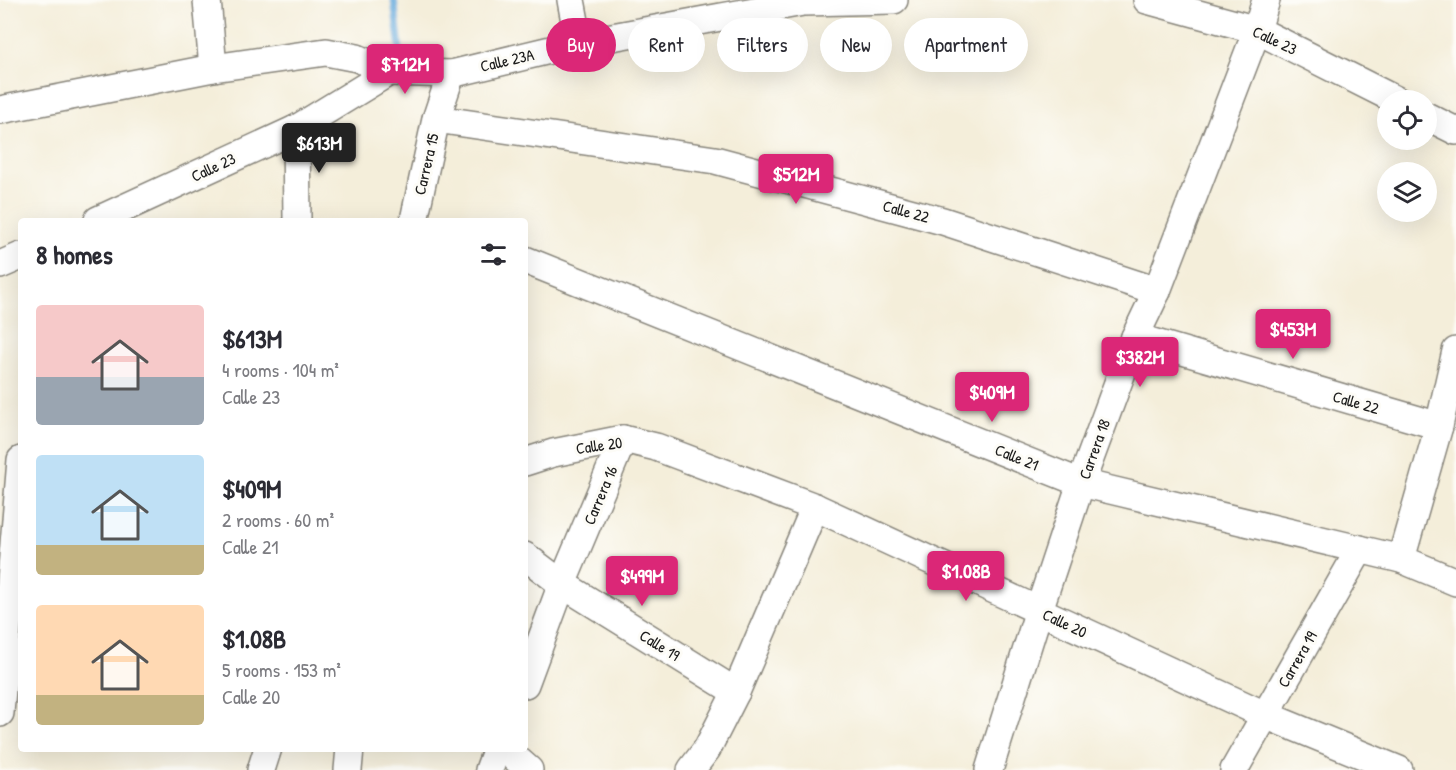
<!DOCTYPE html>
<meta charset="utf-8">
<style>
body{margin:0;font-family:"Patrick Hand",sans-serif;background:#f7f7f7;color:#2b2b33;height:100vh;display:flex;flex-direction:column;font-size:22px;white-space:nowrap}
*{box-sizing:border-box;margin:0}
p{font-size:20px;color:#7c7c81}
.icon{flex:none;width:33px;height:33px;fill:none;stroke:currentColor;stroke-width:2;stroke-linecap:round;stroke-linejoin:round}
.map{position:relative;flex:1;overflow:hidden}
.panel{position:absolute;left:18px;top:218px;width:510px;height:534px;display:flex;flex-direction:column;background:#fff;border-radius:6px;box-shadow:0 6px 24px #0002}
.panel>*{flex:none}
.top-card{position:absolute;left:546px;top:18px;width:570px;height:54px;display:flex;gap:12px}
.fabs{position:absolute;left:1377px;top:90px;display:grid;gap:12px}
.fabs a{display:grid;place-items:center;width:60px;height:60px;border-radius:50%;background:#fff;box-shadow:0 6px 24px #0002;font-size:30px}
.price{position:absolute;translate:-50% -51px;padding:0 14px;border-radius:6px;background:#db2777;color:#fff;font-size:20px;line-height:39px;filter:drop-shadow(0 2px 3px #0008)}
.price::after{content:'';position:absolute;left:50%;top:36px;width:18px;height:14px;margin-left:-9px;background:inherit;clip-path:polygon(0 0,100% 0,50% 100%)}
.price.selected{background:#222;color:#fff}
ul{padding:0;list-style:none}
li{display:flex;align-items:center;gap:18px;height:150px;padding:0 18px}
li span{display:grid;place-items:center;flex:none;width:168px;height:120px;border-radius:6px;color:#555}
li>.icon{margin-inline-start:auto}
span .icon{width:72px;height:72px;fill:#fffc;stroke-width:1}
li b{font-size:26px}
h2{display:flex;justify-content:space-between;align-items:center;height:72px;padding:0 18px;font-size:26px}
.tag{padding:0 21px;border-radius:27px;background:#fff;box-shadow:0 6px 24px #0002;font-size:21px;line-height:54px}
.tag.selected{background:#db2777;color:#fff}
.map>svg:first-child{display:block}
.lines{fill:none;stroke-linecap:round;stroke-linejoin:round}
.stream{stroke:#68abdd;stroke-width:7}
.minor-casing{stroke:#88857b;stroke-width:30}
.minor{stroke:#fff;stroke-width:27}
.labels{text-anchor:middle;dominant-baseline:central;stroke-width:6;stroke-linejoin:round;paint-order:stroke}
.street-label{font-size:16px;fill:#1c1c1c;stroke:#fdfcf7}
</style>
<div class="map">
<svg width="1456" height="770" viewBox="0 0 1456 770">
<rect width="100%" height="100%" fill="#fdfcf7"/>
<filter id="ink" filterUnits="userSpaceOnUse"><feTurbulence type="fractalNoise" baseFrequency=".0167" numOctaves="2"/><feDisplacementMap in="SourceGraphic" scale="12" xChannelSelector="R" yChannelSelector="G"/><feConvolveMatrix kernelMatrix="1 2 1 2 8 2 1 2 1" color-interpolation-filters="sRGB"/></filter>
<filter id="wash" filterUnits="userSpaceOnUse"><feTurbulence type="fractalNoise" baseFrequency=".008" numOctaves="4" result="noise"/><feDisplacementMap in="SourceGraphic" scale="24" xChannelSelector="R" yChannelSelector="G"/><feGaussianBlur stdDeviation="1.35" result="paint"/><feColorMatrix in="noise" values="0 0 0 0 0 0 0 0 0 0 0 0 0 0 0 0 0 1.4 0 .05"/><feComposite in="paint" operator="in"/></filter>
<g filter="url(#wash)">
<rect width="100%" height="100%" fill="#f4eeda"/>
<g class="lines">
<path class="stream" d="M394,0L402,66"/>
</g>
</g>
<g filter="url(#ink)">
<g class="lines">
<defs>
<g id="minor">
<path d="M207,0L213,68"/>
<path d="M571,0L579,43"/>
<path d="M1147,0L1257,30L1396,100"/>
<path d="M0,110L213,68L326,52L357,58L389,72L451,74L579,43L803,2L894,0"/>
<path d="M1426,116L1456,131"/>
<path d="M436,119L715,160L943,221L1157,291"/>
<path d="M296,129L297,220"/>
<path d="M98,220L296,129L389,72"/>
<path d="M414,220L436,119L451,74"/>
<path d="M525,260L1081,483L1401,559L1456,582"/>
<path d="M0,265L21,256"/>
<path d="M1135,337L1439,426"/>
<path d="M525,462L553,453L623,439L656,447L815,507L1265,715L1399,770"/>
<path d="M525,556L562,584L736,692"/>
<path d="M1401,559L1439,426L1456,351"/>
<path d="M525,684L562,584L623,439"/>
<path d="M0,713L21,460"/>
<path d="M504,748L529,770"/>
<path d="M261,770L268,748"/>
<path d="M348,770L350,748"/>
<path d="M489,770L497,748"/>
<path d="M691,770L707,749L736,692L815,507"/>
<path d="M989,770L1039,610L1081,483L1135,337L1157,291L1257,30L1266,0"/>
<path d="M1234,770L1360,549"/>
</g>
</defs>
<use href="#minor" class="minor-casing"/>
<use href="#minor" class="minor"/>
</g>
</g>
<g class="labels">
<g class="street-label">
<text transform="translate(1275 40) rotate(25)">Calle 23</text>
<text transform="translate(507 60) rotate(-13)">Calle 23A</text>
<text transform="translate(426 164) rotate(-77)">Carrera 15</text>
<text transform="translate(213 167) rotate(-25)">Calle 23</text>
<text transform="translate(906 211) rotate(15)">Calle 22</text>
<text transform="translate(1356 402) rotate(16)">Calle 22</text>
<text transform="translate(599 445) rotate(-8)">Calle 20</text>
<text transform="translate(1094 449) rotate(-70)">Carrera 18</text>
<text transform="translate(1017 457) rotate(22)">Calle 21</text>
<text transform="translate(600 495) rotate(-67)">Carrera 16</text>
<text transform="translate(1065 623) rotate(25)">Calle 20</text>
<text transform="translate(660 645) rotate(32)">Calle 19</text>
<text transform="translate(1297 659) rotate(-60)">Carrera 19</text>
</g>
</g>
</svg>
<div class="fabs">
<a><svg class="icon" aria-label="locate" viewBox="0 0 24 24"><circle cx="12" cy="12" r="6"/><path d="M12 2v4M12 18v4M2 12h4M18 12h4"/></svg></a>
<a><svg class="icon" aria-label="layers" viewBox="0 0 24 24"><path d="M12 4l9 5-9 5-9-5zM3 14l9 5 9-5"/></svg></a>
</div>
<b class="price" style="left:405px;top:95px">$712M</b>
<b class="price selected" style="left:319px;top:174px">$613M</b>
<b class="price" style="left:796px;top:205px">$512M</b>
<b class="price" style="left:1293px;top:360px">$453M</b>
<b class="price" style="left:1140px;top:388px">$382M</b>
<b class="price" style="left:992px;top:423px">$409M</b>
<b class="price" style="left:966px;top:602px">$1.08B</b>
<b class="price" style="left:642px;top:607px">$499M</b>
<div class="top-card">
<a class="tag selected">Buy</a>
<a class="tag">Rent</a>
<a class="tag">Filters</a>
<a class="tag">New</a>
<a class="tag">Apartment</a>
</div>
<section class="panel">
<h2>8 homes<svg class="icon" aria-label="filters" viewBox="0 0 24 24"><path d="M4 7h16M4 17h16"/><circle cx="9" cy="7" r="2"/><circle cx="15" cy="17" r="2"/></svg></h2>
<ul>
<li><span style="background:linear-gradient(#f6c9c9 60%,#9aa5b1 0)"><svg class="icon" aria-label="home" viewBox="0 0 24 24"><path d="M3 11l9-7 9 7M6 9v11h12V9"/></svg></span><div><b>$613M</b><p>4 rooms · 104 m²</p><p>Calle 23</p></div></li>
<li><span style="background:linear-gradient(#bfe0f5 75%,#c2b280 0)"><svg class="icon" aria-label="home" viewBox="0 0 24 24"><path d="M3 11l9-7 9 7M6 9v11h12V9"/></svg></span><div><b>$409M</b><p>2 rooms · 60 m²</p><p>Calle 21</p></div></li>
<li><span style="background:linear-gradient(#ffd9b3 75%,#c2b280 0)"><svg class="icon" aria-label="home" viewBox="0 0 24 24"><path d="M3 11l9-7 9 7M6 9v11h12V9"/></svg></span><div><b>$1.08B</b><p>5 rooms · 153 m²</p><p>Calle 20</p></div></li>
</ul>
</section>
</div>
